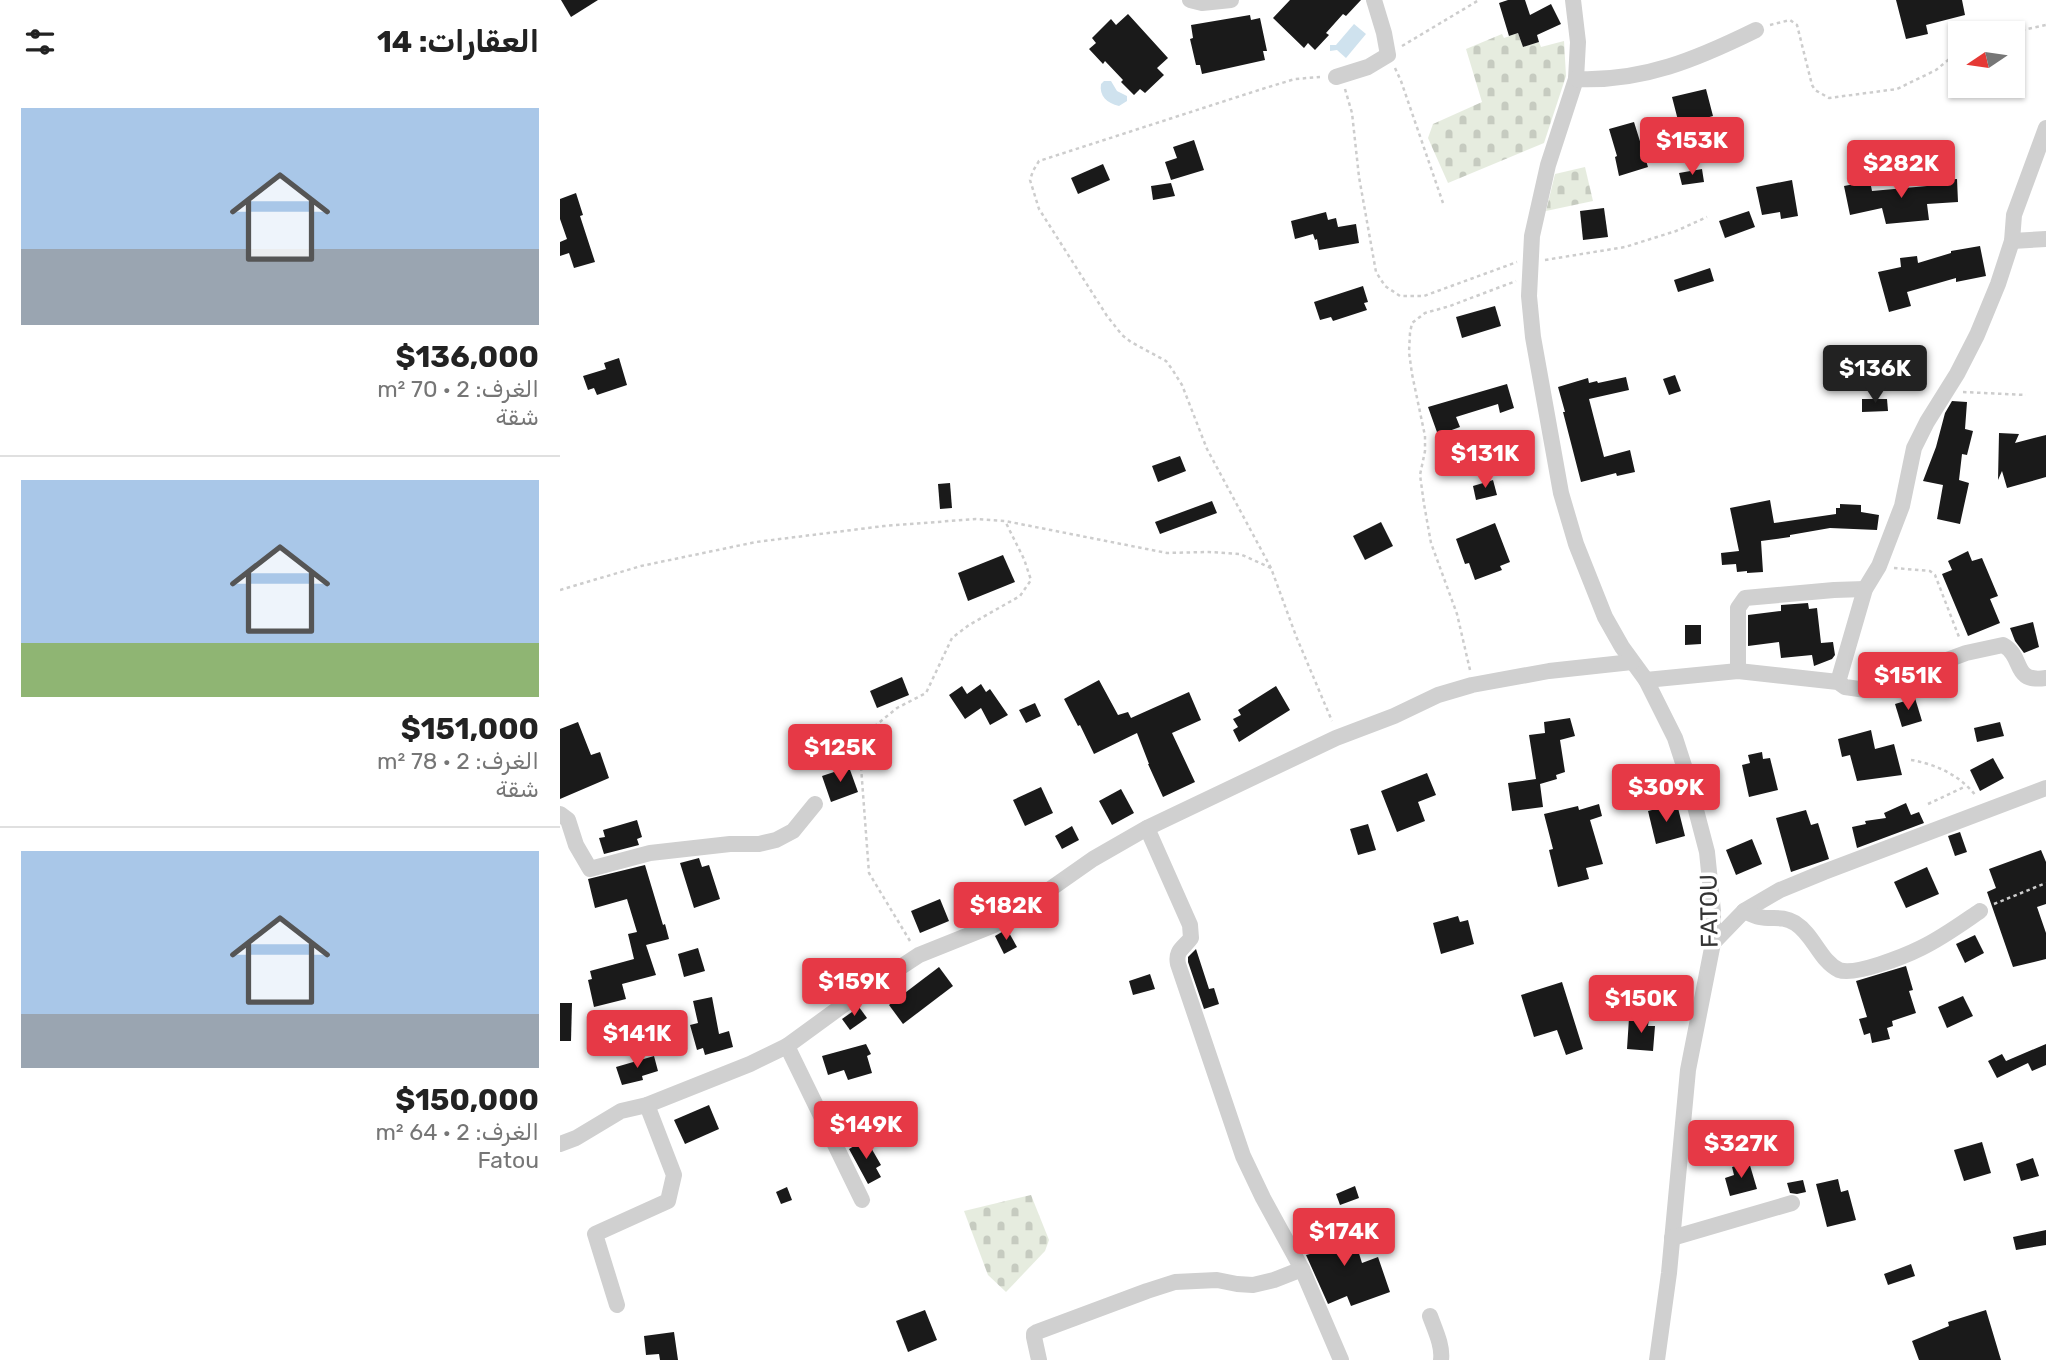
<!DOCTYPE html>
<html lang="ar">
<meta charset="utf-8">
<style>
body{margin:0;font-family:Rubik,"Noto Sans Arabic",sans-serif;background:#f2f2f2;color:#222;direction:rtl;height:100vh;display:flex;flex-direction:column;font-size:26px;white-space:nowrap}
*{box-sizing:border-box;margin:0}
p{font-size:23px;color:#767676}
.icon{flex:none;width:38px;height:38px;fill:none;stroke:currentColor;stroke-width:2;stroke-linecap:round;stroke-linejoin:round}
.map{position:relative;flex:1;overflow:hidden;direction:ltr}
.details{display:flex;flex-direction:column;background:#fff;width:560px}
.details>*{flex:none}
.needle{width:46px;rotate:257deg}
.controls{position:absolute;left:1388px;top:21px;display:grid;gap:14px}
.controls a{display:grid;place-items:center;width:77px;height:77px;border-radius:0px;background:#fff;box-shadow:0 2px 5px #0004;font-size:35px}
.price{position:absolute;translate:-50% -60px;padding:0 16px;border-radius:7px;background:#e63946;color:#fff;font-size:23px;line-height:46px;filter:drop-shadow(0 2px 4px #0008)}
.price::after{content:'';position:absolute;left:50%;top:42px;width:21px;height:16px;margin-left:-10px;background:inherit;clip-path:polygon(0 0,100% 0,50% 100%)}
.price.current{background:#222;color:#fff}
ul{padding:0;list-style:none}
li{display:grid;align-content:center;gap:14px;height:371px;padding:0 21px}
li+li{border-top:2px solid #e0e0e0}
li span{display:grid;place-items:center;height:217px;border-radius:0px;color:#555}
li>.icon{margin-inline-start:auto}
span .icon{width:126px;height:126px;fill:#fffc;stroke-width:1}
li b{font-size:30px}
h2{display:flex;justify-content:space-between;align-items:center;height:84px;padding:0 21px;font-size:30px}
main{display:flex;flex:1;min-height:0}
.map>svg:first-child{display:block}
.cemetery{fill:url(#cemetery-stones)}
.water{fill:#cfe2ee}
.building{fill:#1a1a1a}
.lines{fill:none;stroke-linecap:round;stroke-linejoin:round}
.path{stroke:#cdcdcd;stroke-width:2.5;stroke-dasharray:3.5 3.5;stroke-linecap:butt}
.minor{stroke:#d0d0d0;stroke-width:16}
.labels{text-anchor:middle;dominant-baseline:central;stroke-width:7;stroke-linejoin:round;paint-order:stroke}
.street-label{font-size:24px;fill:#333;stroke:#fff}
</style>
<main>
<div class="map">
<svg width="1486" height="1360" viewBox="0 0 1486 1360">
<defs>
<pattern id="cemetery-stones" width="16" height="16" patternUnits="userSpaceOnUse" patternTransform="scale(1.75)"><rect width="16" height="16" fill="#e6ecdf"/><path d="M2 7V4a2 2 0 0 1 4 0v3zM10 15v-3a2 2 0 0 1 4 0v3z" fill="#c6cbc0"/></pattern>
</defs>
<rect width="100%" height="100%" fill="#fff"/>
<g class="cemetery">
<path d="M958,33L963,47L979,42L981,47L1004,41L1006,76L984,143L888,183L868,138L873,124L922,102L906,49L942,34L944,38Z"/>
<path d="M1025,167L1033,201L986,211L995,174Z"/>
<path d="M471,1195L489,1240L485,1251L446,1292L428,1275L404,1211Z"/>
</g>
<g class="water">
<path d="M794,24L806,34L786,58L777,50L770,51V45H776Z"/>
<path d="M544,81H551L557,91L567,96V101L559,106C547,103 539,96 541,84Z"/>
</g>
<g class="building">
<path d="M1,0H38L11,17Z"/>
<path d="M730,0H801L786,16L783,14L766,33L769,35L755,50L748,43L744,48L713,18Z"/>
<path d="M948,0H965L970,15L991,4L1001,24L977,35L979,42L963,47L958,33L949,36L939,3Z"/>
<path d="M1336,0H1402L1405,15L1366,25L1368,34L1346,39Z"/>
<path d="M568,14L608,58L597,68L604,75L585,93L580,89L574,95L561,82L563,80L545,61L543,64L529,49L536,43L532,38L551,19L556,25Z"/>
<path d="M690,15L691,20L700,18L707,51H703L705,60L642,74L640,65H636L630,39L633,38L631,25Z"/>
<path d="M1146,89L1153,116L1146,118L1148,125L1121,132L1112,97Z"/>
<path d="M1074,122L1088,167L1059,176L1055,157L1057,156L1049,129Z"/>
<path d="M634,140L644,170L611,180L605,162L617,158L613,147Z"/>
<path d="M543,164L550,180L518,194L511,178Z"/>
<path d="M1142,169L1144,182L1122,185L1119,173Z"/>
<path d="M1397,179L1398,202L1367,204L1369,220L1326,224L1322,208L1290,215L1284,186L1310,181L1312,191L1367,186L1366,181Z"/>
<path d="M1232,180L1238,216L1221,219L1220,212L1202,215L1196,187Z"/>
<path d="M611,183L615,196L593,200L591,186Z"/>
<path d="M16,193L23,215L20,216L35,262L14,268L9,253L0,256V242L7,239L0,219V199Z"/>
<path d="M1044,208L1048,237L1023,240L1020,211Z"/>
<path d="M1189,211L1195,227L1165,238L1159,221Z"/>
<path d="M766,212L768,220L776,218L778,227L796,224L799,243L759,250L757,239L755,240L753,234L735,239L731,221Z"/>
<path d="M1420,246L1426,276L1396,282V278L1347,292L1351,306L1329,312L1318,272L1341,267L1340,258L1357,256L1358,263L1391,253V251Z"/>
<path d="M1150,268L1154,281L1118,292L1114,280Z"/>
<path d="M803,286L808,302L804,303L807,310L773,321L771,317L760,320L754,302Z"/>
<path d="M935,306L941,326L902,338L896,317Z"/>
<path d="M59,358L67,385L37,395L34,388L28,390L23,376L46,369L44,363Z"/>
<path d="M1115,375L1121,391L1109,395L1103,379Z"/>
<path d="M1066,377L1069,390L1029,399L1044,457L1070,450L1075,472L1057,476L1056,473L1021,482L1003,412H1005L998,387L1028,378L1029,383L1037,381L1038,383Z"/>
<path d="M947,384L954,408L940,413L938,404L896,417L900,427L878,435L868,407Z"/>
<path d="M1302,399H1327L1328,411L1302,412Z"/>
<path d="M1392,401L1407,402L1405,429L1413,431L1407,455L1402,454L1399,480L1409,483L1400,524L1377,519L1383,485L1363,481L1376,447L1385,413Z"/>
<path d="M1439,433L1459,434L1455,443L1486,435V477L1447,488L1442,471L1438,480Z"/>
<path d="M620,456L626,471L598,482L592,466Z"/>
<path d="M933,480L937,495L916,500L913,486Z"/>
<path d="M390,483L392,508L380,509L378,484Z"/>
<path d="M1210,500L1214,523L1276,514V508H1280V504L1301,505V512L1319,515L1317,530L1270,528L1230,535V537L1201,541L1203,572L1187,573V571L1177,572L1176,564L1162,565L1161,553L1179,551L1170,508Z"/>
<path d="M652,501L657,513L600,534L595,522Z"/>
<path d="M821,522L833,546L805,560L793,536Z"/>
<path d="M935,523L950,562L940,566L942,570L915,580L909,563L905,564L896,539Z"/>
<path d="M1408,551L1412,561L1422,558L1438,596L1430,599L1440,623L1408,636L1382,574L1392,570L1388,561Z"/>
<path d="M443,555L455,582L408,601L398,573Z"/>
<path d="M1248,603L1249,609L1257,608L1261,643L1273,642L1275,655L1272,659L1254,666L1252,655L1221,658L1219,642L1188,646V615L1221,611V605Z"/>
<path d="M1473,622L1479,647L1464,653L1455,641L1450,628Z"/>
<path d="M1125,625H1141V644L1125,645Z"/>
<path d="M342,677L349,695L317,708L310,691Z"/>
<path d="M539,680L558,715L568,712L571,718L629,692L641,720L612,733L635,782L603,797L588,764H589L577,733L534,754L520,725L518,726L504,699Z"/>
<path d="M421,684L426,692L430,689L448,715L430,725L421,708L405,719L389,695L402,686L407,694Z"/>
<path d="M716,686L730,710L679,742L673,730L678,727L673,719L681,715L678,710Z"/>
<path d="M1355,698L1362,721L1342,727L1335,704Z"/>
<path d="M475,703L481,716L466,723L459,710Z"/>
<path d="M1010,718L1015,736L1000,740L1005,772L996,775L997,779L980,784L983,807L952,811L948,783L976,779L969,735L985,733L984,722Z"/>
<path d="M18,722L31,755L40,752L49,778L0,799V729Z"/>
<path d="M1440,722L1444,736L1417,742L1414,728Z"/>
<path d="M1311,730L1315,749L1334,744L1342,775L1297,781L1290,755L1282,757L1278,739Z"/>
<path d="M1202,752L1203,759L1210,758L1218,790L1189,797L1182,765L1190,763L1188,755Z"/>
<path d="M1433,758L1444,778L1420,791L1410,770Z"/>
<path d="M289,767L298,792L271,802L262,776Z"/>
<path d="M867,773L876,795L858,802L865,821L837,832L821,791Z"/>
<path d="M481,787L493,813L465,826L453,800Z"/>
<path d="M561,789L574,813L552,825L539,801Z"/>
<path d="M1346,803L1351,815L1359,812L1364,823L1297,848L1292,827L1306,824L1305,821L1326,818L1324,813Z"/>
<path d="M1039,804L1042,816L1030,820L1043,864L1026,868L1029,879L998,887L989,850L993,849L984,814L1018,806L1019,810Z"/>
<path d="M1117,804L1125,836L1096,844L1088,811Z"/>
<path d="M1246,810L1251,825L1258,823L1269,859L1231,872L1216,818Z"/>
<path d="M77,820L82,837L77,839L79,845L44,854L39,838L45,837L43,830Z"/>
<path d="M808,824L816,850L798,855L790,829Z"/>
<path d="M512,826L519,840L502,849L495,836Z"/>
<path d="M1400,832L1407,852L1395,856L1388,836Z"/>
<path d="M1192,839L1202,864L1176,875L1166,850Z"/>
<path d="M1481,850L1486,862V904L1477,907L1486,933V959L1453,967L1427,892L1436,888L1429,869Z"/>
<path d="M139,858L142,867L149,865L160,899L134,908L120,863Z"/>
<path d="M85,865L103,925L105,924L109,939L86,945L96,975L62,984L66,999L34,1007L28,980L32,979L30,971L74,959L68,934L77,932L67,899L35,908L28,879Z"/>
<path d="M1367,867L1379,894L1346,908L1334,882Z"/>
<path d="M380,899L389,921L360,933L351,911Z"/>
<path d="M898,916L900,922L908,920L914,944L881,954L873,923Z"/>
<path d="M447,929L457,947L444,954L435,936Z"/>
<path d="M1415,935L1424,953L1405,963L1396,944Z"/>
<path d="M138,948L145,971L124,977L118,954Z"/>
<path d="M636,949L649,989L654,988L659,1004L644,1009L628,962V957Z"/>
<path d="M1346,966L1353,990L1349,991L1356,1013L1332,1021L1333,1026L1327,1028L1330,1039L1312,1043L1310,1033L1304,1035L1299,1019L1307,1017L1296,981Z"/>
<path d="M379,967L393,986L343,1024L329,1005Z"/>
<path d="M590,974L595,989L573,995L569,981Z"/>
<path d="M1002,982L1023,1049L1006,1055L997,1030L974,1037L961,995Z"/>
<path d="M1403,996L1413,1016L1387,1028L1378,1007Z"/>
<path d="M152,997L159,1034L169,1031L173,1047L145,1055L143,1048L137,1050L130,1025L138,1023L133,1001Z"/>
<path d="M1047,1001L1052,1014L1038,1019L1034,1005Z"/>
<path d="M0,1003H12L11,1041H0Z"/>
<path d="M299,1007L307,1018L290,1030L282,1019Z"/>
<path d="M1069,1018L1089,1019L1088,1026H1095L1093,1051L1067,1049Z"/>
<path d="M306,1044L311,1054L307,1056L312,1073L288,1080L284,1070L268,1075L262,1056Z"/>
<path d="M1486,1044V1065L1472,1071L1468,1063L1437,1078L1428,1061L1442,1054L1446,1061Z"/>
<path d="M94,1056L98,1071L82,1076L83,1080L62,1085L56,1067Z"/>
<path d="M149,1105L159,1129L125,1144L114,1120Z"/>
<path d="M306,1139L321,1165L316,1168L321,1177L308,1184L289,1149Z"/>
<path d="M1422,1142L1431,1173L1404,1181L1394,1150Z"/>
<path d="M1473,1158L1479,1176L1461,1181L1456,1164Z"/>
<path d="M1189,1162L1197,1189L1170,1196L1165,1178L1174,1175L1172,1167Z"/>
<path d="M1278,1179L1281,1192L1288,1190L1296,1220L1267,1227L1256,1184Z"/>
<path d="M1243,1180L1246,1192L1237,1194L1230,1193L1227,1183Z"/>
<path d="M795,1186L799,1198L780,1205L776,1194Z"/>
<path d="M227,1187L232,1200L221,1204L216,1192Z"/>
<path d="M774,1227L776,1232L791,1228L802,1263L818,1257L830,1292L791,1306L787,1296L768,1304L746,1255L750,1254L744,1238Z"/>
<path d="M1486,1230V1245L1456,1250L1453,1237Z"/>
<path d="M1351,1264L1355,1276L1328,1285L1324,1274Z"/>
<path d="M365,1310L377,1340L348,1352L336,1321Z"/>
<path d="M1426,1310L1441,1360H1359L1352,1341L1389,1326L1388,1322Z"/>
<path d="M114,1332L118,1360H100L99,1354L86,1355L84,1336Z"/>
</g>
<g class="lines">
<g class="path">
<path d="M1210,25L1230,20L1237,25L1252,85L1255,90L1269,98L1337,89L1376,70L1388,60L1400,52"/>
<path d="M1448,33L1486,25"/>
<path d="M842,46L919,0"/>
<path d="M835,68L841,81L883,203"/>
<path d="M785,89L792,113L799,177L816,272L825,286L840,296H864L957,262"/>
<path d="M985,260L1065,247L1116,231L1147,217"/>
<path d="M1403,392L1466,395"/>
<path d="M711,568L647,449L622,385L612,369L606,361L571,342L562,335L547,316L479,209L470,180L473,171L479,161L702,89L735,79L760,77"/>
<path d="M1334,568L1370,571L1375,575L1399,637"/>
<path d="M0,590L81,566L196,542L324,526L416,519L445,521L607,553L649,552L680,554L711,568L736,636L772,721"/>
<path d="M910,670L897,614L871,543L864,504L860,475L865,451V436L852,374L849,352L850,333L852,323L865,313L890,306L956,281"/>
<path d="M1351,760C1376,764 1401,776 1416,796"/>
<path d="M1368,804L1406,786"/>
<path d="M1434,904L1486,883"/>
<path d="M350,941L309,873L301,767L305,734L337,708L366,693L392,638L409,625L460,596L471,580L464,559L445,521"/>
</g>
<g class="minor">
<path d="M630,0L642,3L671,0"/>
<path d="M1013,0L1018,42L1016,79L988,165L972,236L969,296L973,337L1001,493L1016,544L1045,617L1062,647L1086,680L1115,738L1126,772L1147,852L1153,911V943L1128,1070L1109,1273L1097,1360"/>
<path d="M776,77L808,67L828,55L824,33L814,0"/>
<path d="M1016,79C1083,82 1137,59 1196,30"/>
<path d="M1452,241L1486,239"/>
<path d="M1178,671V608L1185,598L1274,590L1305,589"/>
<path d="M1086,680L1178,671L1278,682L1285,687L1306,690L1406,653L1443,645C1465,657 1451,683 1486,678"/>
<path d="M1278,682L1305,589L1319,566L1342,506L1354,448L1367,422L1397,374L1417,335L1438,284L1452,241L1454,215L1486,128"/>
<path d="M0,814L8,820L16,845L30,869L90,853L170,844H199L216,840L233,831L255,804"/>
<path d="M587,828L630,925L631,938C624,948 615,950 618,964L683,1156L703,1198L742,1269L781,1360"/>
<path d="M1184,911L1220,890L1264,872L1486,788"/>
<path d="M1153,943L1184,911C1189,913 1194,916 1199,917C1213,920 1221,915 1235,923C1254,935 1260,961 1279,970C1295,976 1345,956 1361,948C1382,938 1401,924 1420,911"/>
<path d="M227,1046L302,1200"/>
<path d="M0,1144L16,1138L61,1111L87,1105L190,1064L227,1046L286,1003L359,955L434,925L476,899L533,859L587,828L776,738L834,716L878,695L912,685L989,671L1072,662"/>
<path d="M1112,1238L1232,1203"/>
<path d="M57,1305L35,1234L108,1201L114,1175L87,1105"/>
<path d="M870,1316C875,1330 883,1346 881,1360"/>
<path d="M479,1360L474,1337V1334L477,1332L587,1291L615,1282L657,1280L677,1284L693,1285L714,1280L742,1269"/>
</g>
</g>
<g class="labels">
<g class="street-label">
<text transform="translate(1149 911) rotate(-91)">FATOU</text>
</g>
</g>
</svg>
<div class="controls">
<a><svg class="needle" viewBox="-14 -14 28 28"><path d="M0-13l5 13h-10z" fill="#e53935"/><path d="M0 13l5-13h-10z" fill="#767676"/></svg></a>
</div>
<b class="price" style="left:1132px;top:177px">$153K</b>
<b class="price" style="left:1341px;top:200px">$282K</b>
<b class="price current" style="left:1315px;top:405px">$136K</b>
<b class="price" style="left:925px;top:490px">$131K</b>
<b class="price" style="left:1348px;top:712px">$151K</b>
<b class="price" style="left:280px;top:784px">$125K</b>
<b class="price" style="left:1106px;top:824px">$309K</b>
<b class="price" style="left:446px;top:942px">$182K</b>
<b class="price" style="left:294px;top:1018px">$159K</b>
<b class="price" style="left:1081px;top:1035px">$150K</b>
<b class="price" style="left:77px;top:1070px">$141K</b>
<b class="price" style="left:306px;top:1161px">$149K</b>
<b class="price" style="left:1181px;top:1180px">$327K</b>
<b class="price" style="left:784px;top:1268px">$174K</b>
</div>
<section class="details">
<h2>العقارات: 14<svg class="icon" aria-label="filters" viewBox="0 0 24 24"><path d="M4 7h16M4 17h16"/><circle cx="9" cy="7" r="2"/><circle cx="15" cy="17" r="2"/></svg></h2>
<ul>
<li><span style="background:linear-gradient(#a9c7e8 65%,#9aa5b1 0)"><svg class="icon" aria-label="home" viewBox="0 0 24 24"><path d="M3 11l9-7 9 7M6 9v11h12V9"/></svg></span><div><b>$136,000</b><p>الغرف: 2 · 70 m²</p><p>شقة</p></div></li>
<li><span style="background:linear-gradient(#a9c7e8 75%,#8fb573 0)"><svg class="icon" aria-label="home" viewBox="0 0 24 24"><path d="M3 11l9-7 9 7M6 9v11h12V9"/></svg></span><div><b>$151,000</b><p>الغرف: 2 · 78 m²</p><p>شقة</p></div></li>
<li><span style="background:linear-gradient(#a9c7e8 75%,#9aa5b1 0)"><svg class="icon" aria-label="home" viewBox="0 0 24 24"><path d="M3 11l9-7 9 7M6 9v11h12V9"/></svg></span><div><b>$150,000</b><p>الغرف: 2 · 64 m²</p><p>Fatou</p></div></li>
</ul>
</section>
</main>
